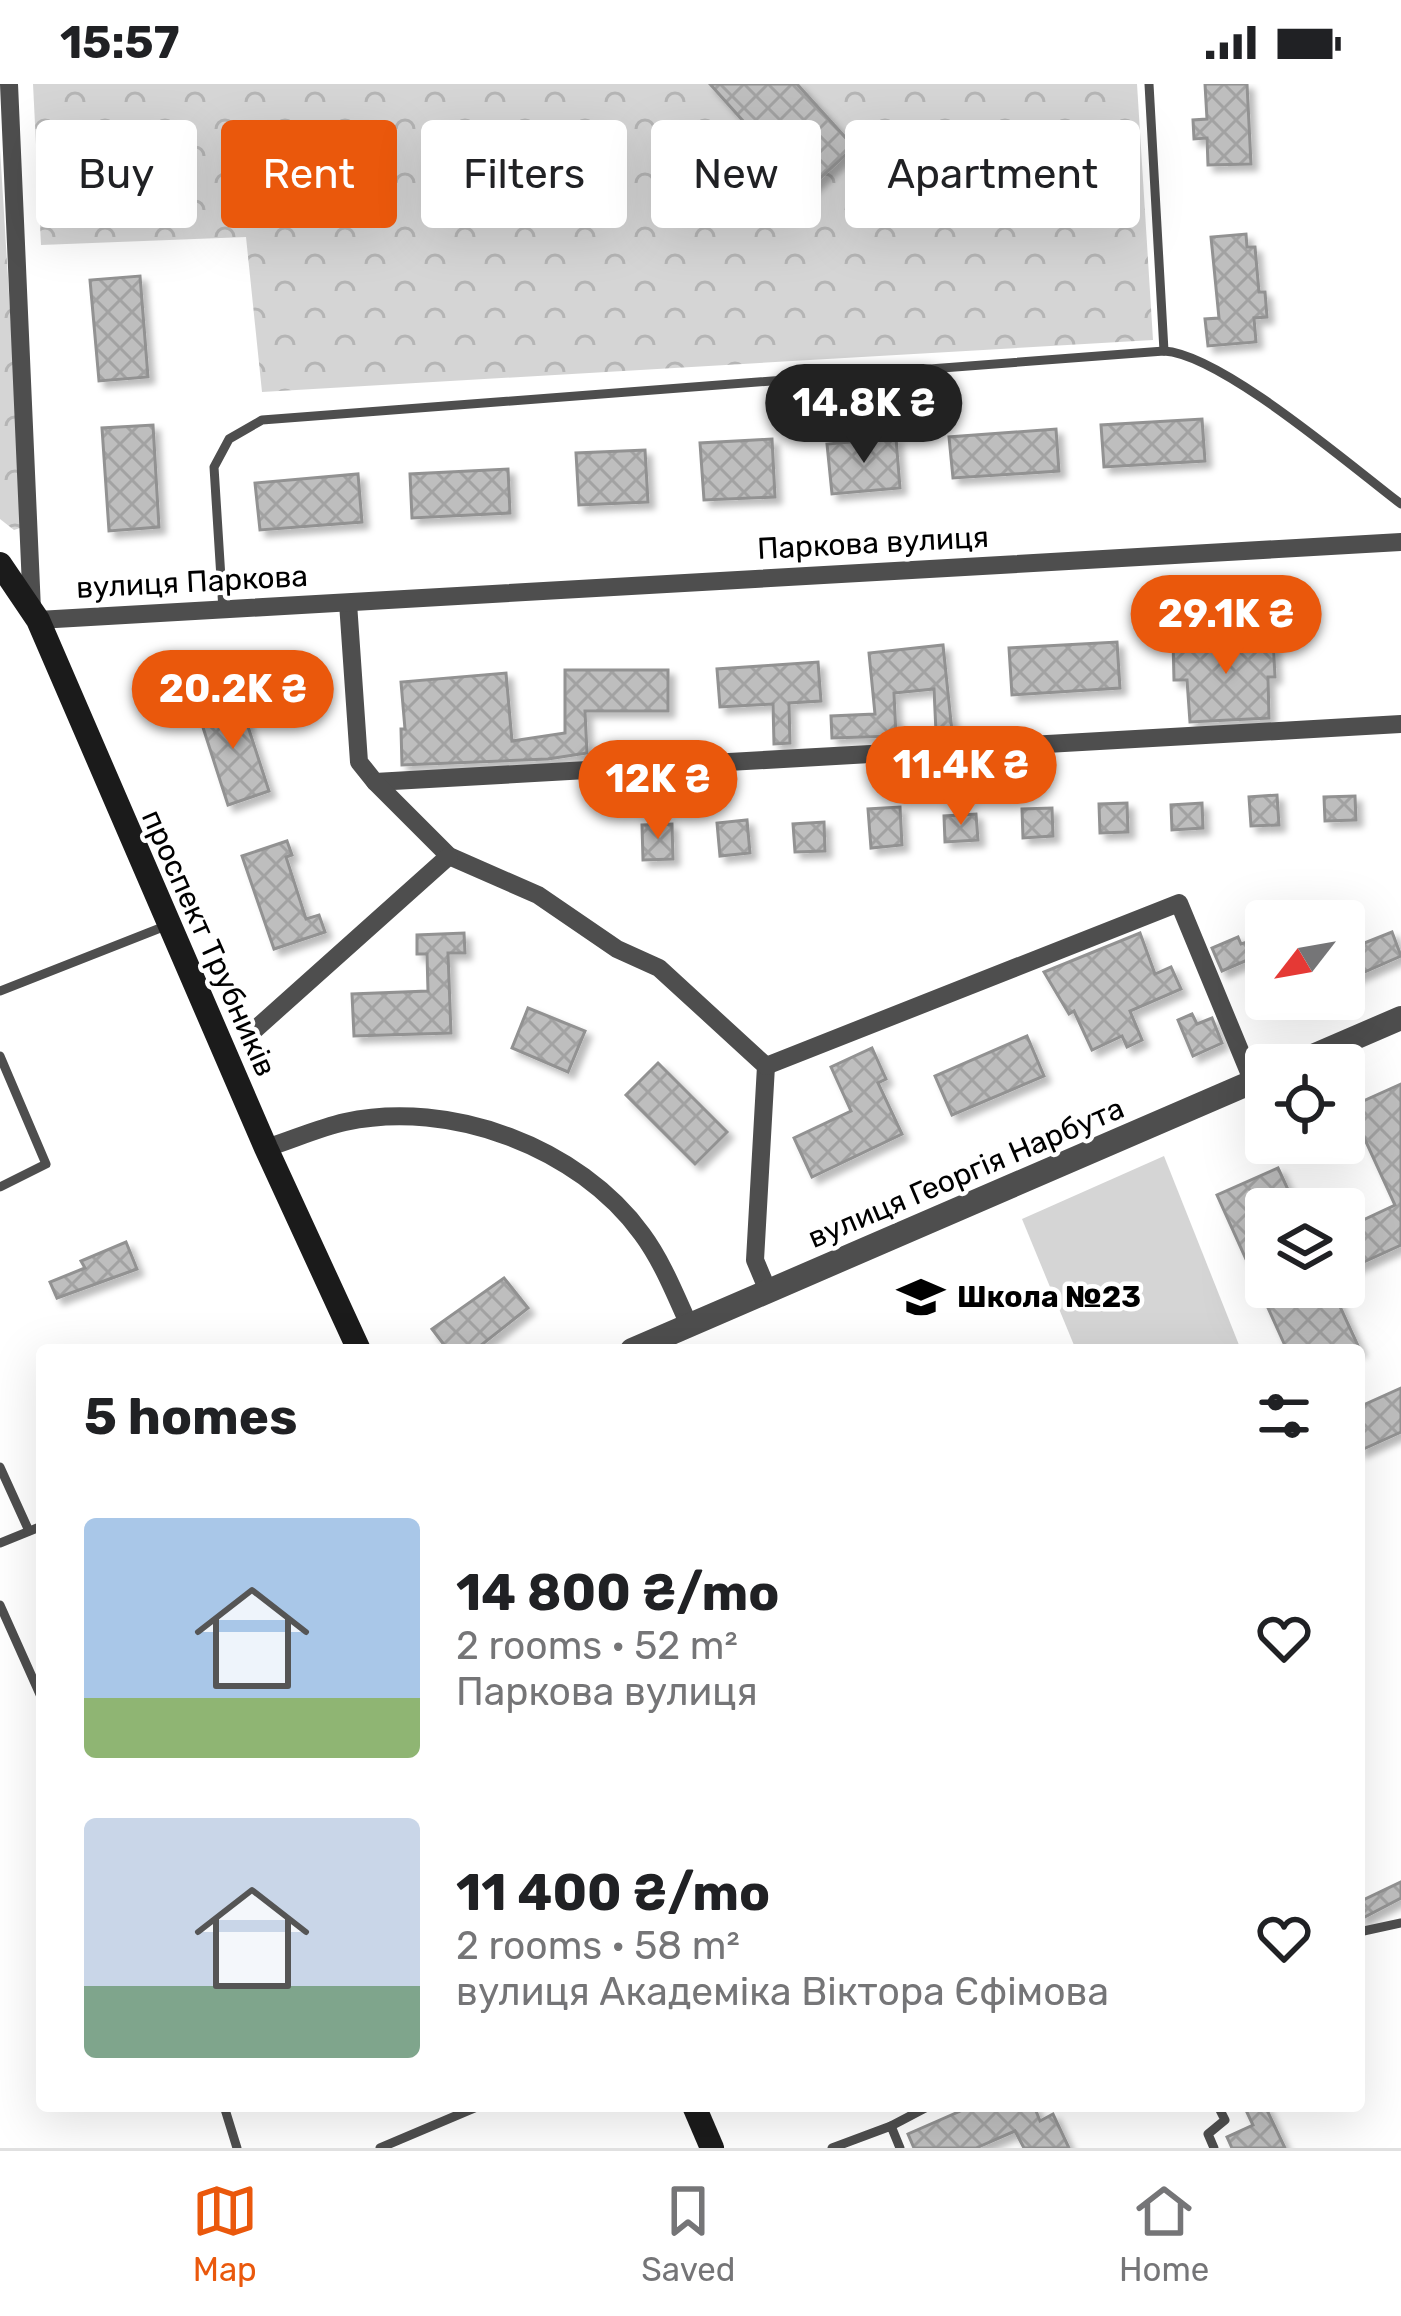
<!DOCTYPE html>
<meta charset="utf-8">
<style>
body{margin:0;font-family:Rubik,sans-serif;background:#f2f2f2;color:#202124;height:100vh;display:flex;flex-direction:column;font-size:45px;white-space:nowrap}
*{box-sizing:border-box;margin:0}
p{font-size:39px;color:#757577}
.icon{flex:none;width:66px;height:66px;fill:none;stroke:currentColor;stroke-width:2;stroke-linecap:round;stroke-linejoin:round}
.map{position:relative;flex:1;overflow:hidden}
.sheet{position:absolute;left:36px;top:1260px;width:1329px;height:768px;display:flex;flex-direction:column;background:#fff;border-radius:12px;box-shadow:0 12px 48px #0002}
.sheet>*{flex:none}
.guide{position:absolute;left:36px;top:36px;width:1329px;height:108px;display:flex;gap:24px}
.needle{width:78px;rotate:239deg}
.fabs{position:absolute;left:1245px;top:816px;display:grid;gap:24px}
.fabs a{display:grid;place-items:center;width:120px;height:120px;border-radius:12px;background:#fff;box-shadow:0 12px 48px #0002;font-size:60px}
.price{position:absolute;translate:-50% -102px;padding:0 27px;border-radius:42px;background:#ea580c;color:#fff;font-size:39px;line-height:78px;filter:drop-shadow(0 3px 6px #0008)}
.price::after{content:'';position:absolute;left:50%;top:72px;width:36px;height:27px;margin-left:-18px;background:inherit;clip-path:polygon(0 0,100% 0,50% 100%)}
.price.active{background:#222;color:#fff}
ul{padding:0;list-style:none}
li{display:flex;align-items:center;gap:36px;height:300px;padding:0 48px}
li span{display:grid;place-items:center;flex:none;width:336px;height:240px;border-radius:12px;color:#555}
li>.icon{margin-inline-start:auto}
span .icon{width:144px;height:144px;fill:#fffc;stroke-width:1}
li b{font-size:51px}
h2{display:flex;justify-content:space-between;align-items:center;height:144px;padding:0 48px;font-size:51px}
.pill{padding:0 42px;border-radius:12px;background:#fff;box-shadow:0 12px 48px #0002;font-size:42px;line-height:108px}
.pill.active{background:#ea580c;color:#fff}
.status{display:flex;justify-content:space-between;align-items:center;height:84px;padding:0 60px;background:#fff;direction:ltr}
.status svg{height:33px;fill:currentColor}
.menu{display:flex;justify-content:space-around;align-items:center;height:168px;border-top:3px solid #e0e0e0;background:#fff;font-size:33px;color:#757577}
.menu a{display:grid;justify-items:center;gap:6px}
.menu .active{color:#ea580c}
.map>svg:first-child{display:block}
.park{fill:url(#park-crowns)}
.pitch{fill:#d5d5d5}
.building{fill:url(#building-cross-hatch);stroke:#929292;stroke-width:3;filter:url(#shadow)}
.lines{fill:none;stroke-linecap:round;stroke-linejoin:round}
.service{stroke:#4e4e4e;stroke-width:9}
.minor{stroke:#4e4e4e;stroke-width:18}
.tertiary{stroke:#4e4e4e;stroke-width:24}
.secondary{stroke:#1b1b1b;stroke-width:24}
.labels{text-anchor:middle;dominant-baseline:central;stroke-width:9;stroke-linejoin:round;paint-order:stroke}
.street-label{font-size:30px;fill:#000;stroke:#fff}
.poi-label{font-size:30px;font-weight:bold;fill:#000;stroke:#fff;text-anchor:start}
</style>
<div class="status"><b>15:57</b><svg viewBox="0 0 49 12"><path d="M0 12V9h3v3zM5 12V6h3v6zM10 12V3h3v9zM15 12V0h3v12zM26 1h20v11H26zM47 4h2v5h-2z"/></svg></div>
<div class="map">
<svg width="1401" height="2064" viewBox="0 0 1401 2064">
<defs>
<pattern id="park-crowns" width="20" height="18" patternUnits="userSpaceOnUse" patternTransform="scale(3)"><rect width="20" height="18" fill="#d5d5d5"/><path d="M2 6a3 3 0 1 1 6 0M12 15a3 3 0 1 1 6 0" fill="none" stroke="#b5b5b5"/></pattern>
<pattern id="building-cross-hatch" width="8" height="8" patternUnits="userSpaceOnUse" patternTransform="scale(3)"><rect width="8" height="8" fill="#bebebe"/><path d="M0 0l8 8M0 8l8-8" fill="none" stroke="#a2a2a2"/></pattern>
<filter id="shadow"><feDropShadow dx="6" dy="6" stdDeviation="3" flood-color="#0004"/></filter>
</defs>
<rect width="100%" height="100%" fill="#fff"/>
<g class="park">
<path d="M33,0H1137L1153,256L262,308L246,153L41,161Z"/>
<path d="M0,65L23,435L20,444L14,446L0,435Z"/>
</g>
<path class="pitch" d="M1164,1072L1241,1266H1076L1022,1135Z"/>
<g class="building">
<path d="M710,0H797L854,63L806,107Z"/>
<path d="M1205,0H1247L1251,80L1208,81L1207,54L1194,55L1193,36L1207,35Z"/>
<path d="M1246,150L1247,163H1255L1259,208H1265L1267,233L1254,234L1256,258L1208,262L1205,235L1219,234L1211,153Z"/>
<path d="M140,192L148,293L99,297L90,196Z"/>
<path d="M1202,335L1205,377L1104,383L1101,341Z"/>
<path d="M153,341L159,443L109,447L102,344Z"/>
<path d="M1056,345L1059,387L953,394L949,353Z"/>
<path d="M896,354L900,404L832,410L827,360Z"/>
<path d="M772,355L775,413L704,416L700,359Z"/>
<path d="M645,366L648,418L579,421L576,369Z"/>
<path d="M508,385L510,429L412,434L410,390Z"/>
<path d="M358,390L362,438L260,446L255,399Z"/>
<path d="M1273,553L1275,593H1268L1269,634L1190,638L1187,596H1174L1173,556Z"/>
<path d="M1117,558L1120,604L1012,611L1009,564Z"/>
<path d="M943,561L952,647L936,648L934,605L894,609L896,652L832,654L831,632L875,630L869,569Z"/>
<path d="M818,578L821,617L789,619L790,659L774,660L773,620L720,623L717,585Z"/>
<path d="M565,586H668V627H585L587,669L548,675L402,681L401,645H405L401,598L506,589L512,657L565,649Z"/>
<path d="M239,615L269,707L228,721L198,628Z"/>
<path d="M1277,711L1279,741L1251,742L1249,713Z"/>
<path d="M1355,712L1356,736L1325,737L1324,713Z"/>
<path d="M1127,719L1128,748L1100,749L1099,720Z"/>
<path d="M1202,719L1203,744L1172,746L1171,721Z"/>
<path d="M900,723L902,761L871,764L868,725Z"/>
<path d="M1052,724L1053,752L1023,754L1022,725Z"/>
<path d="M976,730L978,756L945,758L944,732Z"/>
<path d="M747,736L750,769L720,772L717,739Z"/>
<path d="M824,738L825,767L795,768L793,740Z"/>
<path d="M672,740L673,775L643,776L642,741Z"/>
<path d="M287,757L292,771L286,773L306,835L319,831L325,848L274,865L242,772Z"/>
<path d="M1392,848L1401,872L1344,897V867Z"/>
<path d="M464,849L465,869H448L451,949L354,952L352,910L428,907L427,870H417V851Z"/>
<path d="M1140,849L1155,890L1171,883L1181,905L1130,927L1142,956L1127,963L1122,952L1092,966L1074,927L1069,930L1044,888Z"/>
<path d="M1266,852V868L1222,887L1212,864L1238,853L1241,860Z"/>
<path d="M528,924L585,947L568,988L512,964Z"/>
<path d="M1192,930L1197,940L1212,934L1222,959L1193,972L1178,936Z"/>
<path d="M1027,952L1044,992L952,1031L935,992Z"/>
<path d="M872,964L886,995L878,999L902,1050L812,1093L794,1054L851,1027L831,983Z"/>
<path d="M658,979L727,1048L695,1080L626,1011Z"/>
<path d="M1401,1000V1161L1344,1187V1145L1395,1121L1350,1023Z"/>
<path d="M1278,1084L1297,1125H1266V1203H1331L1360,1266H1287L1217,1111Z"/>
<path d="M126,1158L137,1185L57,1214L50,1198L85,1184L81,1177Z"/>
<path d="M504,1194L528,1224L475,1266H448L432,1245Z"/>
<path d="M1401,1304V1348L1359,1367V1323Z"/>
<path d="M1401,1798V1814L1359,1836V1818Z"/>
<path d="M972,2022H1034L1040,2037L1053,2030L1069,2064H1024L1015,2047L976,2064H914L908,2050Z"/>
<path d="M1244,2022H1265L1285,2064H1232L1227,2053L1253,2041Z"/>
</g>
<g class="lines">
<g class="service">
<path d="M1149,0L1164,267"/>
<path d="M223,526L214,383L229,355L262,336L1164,267C1221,270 1351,382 1401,420"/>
<path d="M0,907L168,841"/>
<path d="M0,972L46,1080L0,1103"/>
<path d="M0,1383L29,1447"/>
<path d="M0,1459L42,1442"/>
<path d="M0,1521L42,1615"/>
<path d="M1359,1848L1401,1839"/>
<path d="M224,2022L237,2064"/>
<path d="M891,2042L929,2022"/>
<path d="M380,2064L479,2022"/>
<path d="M832,2064L891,2042L900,2064"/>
<path d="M1214,2064L1208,2050L1225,2036L1218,2022"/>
</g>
<g class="minor">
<path d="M9,0L32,526"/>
<path d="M348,519L359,678L375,698L1401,640"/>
<path d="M38,536L1401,458"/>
<path d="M375,698L449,772L538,811L617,865L659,884L766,982L755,1176L768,1207"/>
<path d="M250,950L449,772"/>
<path d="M766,982L1179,819L1253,998"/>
<path d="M266,1064C292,1056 318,1044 345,1038C450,1015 579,1063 642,1150C662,1177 675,1210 689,1241"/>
</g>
<g class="tertiary">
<path d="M1292,981L1401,934"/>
<path d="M632,1266L1266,992"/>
</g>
<g class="secondary">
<path d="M0,480L38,536L266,1064L359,1266"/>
<path d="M694,2022L712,2064"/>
</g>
</g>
<defs>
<symbol id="school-bare" viewBox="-9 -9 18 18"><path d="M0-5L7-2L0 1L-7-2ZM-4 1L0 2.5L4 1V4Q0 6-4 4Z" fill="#000" stroke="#fff" stroke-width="2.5" paint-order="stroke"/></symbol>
</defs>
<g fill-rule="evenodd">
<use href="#school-bare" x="888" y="1180" width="66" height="66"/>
</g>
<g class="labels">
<g class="street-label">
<text transform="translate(873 459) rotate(-3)">Паркова вулиця</text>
<text transform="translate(192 498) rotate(-3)">вулиця Паркова</text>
<text transform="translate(209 859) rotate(66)">проспект Трубників</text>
<text transform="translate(966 1089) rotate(-23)">вулиця Георгія Нарбута</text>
</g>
<g class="poi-label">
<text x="957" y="1213">Школа №23</text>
</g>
</g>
</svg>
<div class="fabs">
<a><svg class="needle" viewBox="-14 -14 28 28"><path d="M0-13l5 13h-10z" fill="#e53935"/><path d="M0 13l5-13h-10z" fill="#757577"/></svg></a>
<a><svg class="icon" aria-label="locate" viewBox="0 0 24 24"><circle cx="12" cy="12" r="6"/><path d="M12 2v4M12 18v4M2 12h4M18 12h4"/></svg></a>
<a><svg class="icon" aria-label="layers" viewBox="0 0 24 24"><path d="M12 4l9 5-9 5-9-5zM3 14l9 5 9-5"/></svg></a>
</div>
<b class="price active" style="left:864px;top:382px">14.8K ₴</b>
<b class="price" style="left:1226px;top:593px">29.1K ₴</b>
<b class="price" style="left:233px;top:668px">20.2K ₴</b>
<b class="price" style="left:961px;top:744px">11.4K ₴</b>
<b class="price" style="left:658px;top:758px">12K ₴</b>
<div class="guide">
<a class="pill">Buy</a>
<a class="pill active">Rent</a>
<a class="pill">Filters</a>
<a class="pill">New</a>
<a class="pill">Apartment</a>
</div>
<section class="sheet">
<h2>5 homes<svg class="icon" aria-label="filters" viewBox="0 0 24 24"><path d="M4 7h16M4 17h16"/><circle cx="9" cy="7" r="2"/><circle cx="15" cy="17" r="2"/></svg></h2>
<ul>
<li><span style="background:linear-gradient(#a9c7e8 75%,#8fb573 0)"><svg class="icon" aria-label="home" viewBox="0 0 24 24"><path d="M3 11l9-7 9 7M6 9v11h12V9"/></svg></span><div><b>14 800 ₴/mo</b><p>2 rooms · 52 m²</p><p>Паркова вулиця</p></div><svg class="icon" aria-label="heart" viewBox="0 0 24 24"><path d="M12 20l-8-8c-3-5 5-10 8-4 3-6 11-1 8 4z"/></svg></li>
<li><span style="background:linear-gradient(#c9d6e8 70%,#7fa58c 0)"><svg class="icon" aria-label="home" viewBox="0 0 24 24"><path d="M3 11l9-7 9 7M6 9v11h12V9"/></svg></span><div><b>11 400 ₴/mo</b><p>2 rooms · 58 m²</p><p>вулиця Академіка Віктора Єфімова</p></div><svg class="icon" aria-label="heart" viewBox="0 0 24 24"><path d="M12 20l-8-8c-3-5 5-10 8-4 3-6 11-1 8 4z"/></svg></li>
</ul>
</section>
</div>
<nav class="menu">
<a class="active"><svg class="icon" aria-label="map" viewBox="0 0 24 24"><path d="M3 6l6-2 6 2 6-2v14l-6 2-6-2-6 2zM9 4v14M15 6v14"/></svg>Map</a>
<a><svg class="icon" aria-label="saved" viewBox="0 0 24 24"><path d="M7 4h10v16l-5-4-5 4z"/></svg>Saved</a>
<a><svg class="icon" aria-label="home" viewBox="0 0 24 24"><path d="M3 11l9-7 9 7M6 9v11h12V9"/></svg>Home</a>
</nav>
